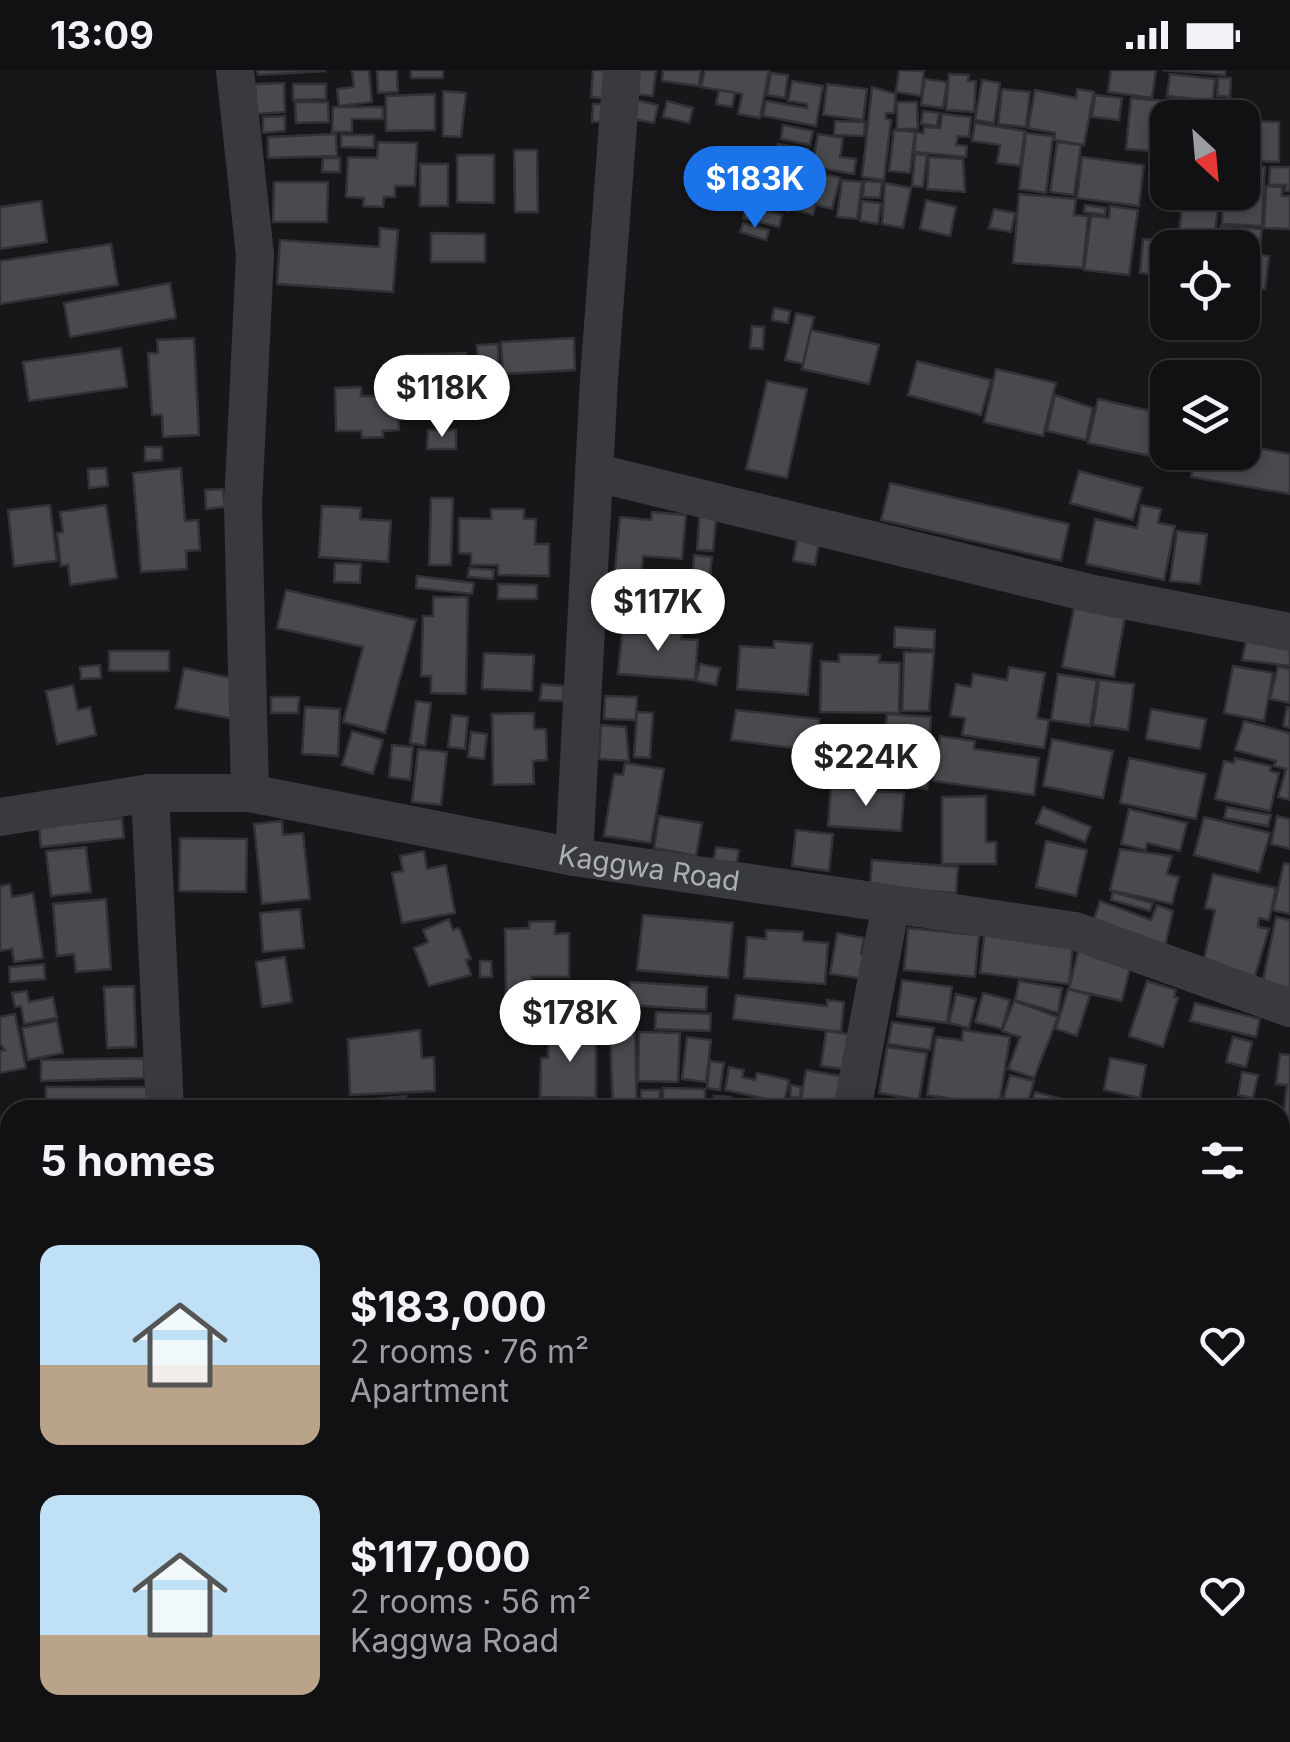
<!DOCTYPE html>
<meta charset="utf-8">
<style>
body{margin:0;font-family:Inter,sans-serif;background:#1a1a1c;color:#f1f3f6;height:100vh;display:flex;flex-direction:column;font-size:38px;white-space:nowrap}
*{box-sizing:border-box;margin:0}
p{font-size:32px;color:#9c9da0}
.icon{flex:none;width:55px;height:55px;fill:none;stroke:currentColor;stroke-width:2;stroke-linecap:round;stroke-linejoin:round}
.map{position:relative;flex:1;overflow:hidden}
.details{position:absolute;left:0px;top:1030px;width:1290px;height:642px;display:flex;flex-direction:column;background:#111113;border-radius:30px 30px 0 0;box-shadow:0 5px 15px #0003,0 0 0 2px #303133}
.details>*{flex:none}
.needle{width:65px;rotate:154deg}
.buttons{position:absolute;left:1150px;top:30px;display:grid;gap:20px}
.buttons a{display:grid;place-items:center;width:110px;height:110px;border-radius:20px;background:#111113;box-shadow:0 5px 15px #0003,0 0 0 2px #303133;font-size:50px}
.price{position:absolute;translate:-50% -85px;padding:0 22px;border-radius:35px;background:#fff;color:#222;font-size:32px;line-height:65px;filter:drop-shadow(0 2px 5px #0008)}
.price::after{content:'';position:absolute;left:50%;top:60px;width:30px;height:22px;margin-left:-15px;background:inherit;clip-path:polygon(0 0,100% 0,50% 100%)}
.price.on{background:#1a73e8;color:#fff}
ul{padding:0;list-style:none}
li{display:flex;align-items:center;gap:30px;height:250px;padding:0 40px}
li span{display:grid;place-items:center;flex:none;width:280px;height:200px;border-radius:20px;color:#555}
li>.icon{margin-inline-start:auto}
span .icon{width:120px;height:120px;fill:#fffc;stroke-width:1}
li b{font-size:42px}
h2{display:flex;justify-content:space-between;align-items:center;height:120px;padding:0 40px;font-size:42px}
.status{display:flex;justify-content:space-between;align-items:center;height:70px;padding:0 50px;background:#111113;direction:ltr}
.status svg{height:28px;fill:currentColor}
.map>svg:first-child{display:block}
.building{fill:#494a4e;stroke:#313235;stroke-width:2.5}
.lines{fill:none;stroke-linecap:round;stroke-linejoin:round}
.minor{stroke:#393a3d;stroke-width:38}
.labels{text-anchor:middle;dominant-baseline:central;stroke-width:9;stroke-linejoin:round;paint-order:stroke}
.street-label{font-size:28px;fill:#abafb7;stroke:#121214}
</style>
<div class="status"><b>13:09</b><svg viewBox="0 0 49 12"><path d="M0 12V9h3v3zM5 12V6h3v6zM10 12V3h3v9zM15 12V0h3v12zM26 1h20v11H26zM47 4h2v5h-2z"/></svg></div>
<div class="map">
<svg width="1290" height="1672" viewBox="0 0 1290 1672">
<rect width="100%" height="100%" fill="#171719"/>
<g class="building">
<path d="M257,0H325V1L258,5Z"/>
<path d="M352,0H369L372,32L339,36L337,19L354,17Z"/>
<path d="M377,0H397L398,22L378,23Z"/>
<rect x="411" y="0" width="32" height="8"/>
<path d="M593,0H609L607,29L591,27Z"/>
<path d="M635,0H656L653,26L633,24Z"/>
<path d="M663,0H701L699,16L662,11Z"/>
<path d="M705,0H769L760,48L738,44L742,24L701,17Z"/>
<path d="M899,0L924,1L921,26L896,22Z"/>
<path d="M1111,0H1156L1152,28L1108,22Z"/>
<path d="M1162,0H1225V5Z"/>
<path d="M771,3L788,5L785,28L767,25Z"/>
<path d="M949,4L969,5L968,11H976L974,42L946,40Z"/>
<path d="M1170,4L1215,9L1213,31L1167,26Z"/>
<path d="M1218,8H1231L1230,27L1217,26Z"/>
<path d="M925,9L947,12L943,38L921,35Z"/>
<path d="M982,10L1000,13L994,53L975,50Z"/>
<path d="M792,11L823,16L816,56L763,46L766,31L807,38V34L788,31Z"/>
<path d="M284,13L285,42L256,44L255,14Z"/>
<path d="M293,14H326V29L293,30Z"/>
<path d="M827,14L867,19L863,50L823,45Z"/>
<path d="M872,17L896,24L894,43H886V49L891,50L884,110L862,107Z"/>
<path d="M1002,19L1030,22L1026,57L998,54Z"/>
<path d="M1077,19L1094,22L1084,75L1054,70L1055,63L1028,58L1035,20L1076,28Z"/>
<path d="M719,20L735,23L732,37L716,34Z"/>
<path d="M443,21L466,23L461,67L443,66Z"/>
<path d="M435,24V60L386,61V26Z"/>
<path d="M1095,25L1122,28L1119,50L1092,47Z"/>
<path d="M1131,28L1166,31L1161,82L1126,79Z"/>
<path d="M631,29L658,35L654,53L627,48Z"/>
<path d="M667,31L693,38L689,53L663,47Z"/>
<path d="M295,32H328L329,52L296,53Z"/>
<path d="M897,32H917L918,59H897Z"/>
<path d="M593,34H609L608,52H592Z"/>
<path d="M1167,34L1185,35L1184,48L1166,47Z"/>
<path d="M333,37H383V49H352V62H332Z"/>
<path d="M923,41L939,43L937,56L921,54Z"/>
<path d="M942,44L971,47L969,67L958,66L956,75L967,76L966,87L914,82L916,62L923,63L924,57L940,58Z"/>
<path d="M285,46V61L263,63V47Z"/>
<path d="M835,51L865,52L864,66L834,65Z"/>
<path d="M1164,51H1168V79L1162,78Z"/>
<path d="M1242,51L1279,52V92L1245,91Z"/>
<path d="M975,53L1025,61L1020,96L997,93L1000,75L972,71Z"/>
<path d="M783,55L813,61L810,75L781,69Z"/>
<path d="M894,60L915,62L910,103L889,101Z"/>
<path d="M1026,63L1053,66L1046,123L1019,119Z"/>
<path d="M336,64L337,86L268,88V67Z"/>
<path d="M818,64L843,68L840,87L856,89L854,104L812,97Z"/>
<path d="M341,65H374V78L341,77Z"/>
<path d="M378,72L417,73L415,116H395V127H384L383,137L363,136L364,128L346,127L348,87L377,88Z"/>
<path d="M1057,72L1081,75L1074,125L1050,122Z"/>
<path d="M778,74L808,79L804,96L774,91Z"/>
<path d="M514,80H537L538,142H515Z"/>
<path d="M753,83L770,90L758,127L740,120L742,114L733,113L735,98L748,99Z"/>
<path d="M1156,83L1168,84V109L1154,108Z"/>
<path d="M915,84L927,85L923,117L912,116Z"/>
<path d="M457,85H494V133L457,132Z"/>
<path d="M929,87L963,89L965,122L927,119Z"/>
<path d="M1082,87L1144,95L1139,136L1077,128Z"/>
<path d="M323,88H340V102H322Z"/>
<rect x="420" y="94" width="28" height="42"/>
<path d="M775,95L801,104L789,141L763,132Z"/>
<path d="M1242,96L1265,97L1262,156L1222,154L1223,122H1242Z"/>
<path d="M1270,97H1290V121H1285L1286,115H1269Z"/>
<path d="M804,98L840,108L832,139L816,135L813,145L792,139Z"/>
<path d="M842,110L862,112L857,149L837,147Z"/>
<path d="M864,111L882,112L880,128L863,127Z"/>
<path d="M274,112H328L327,152H273Z"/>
<path d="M885,113L911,118L903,158L882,154Z"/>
<path d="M1266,116L1282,117V126H1290V159L1264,158Z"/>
<path d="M1184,122H1220L1213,178H1177Z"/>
<path d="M1019,124L1076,129L1074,145L1088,146L1083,198L1013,193Z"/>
<path d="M926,130L956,137L950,166L920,159Z"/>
<path d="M41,131L47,172L0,179V137Z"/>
<path d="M862,131L881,133L878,154L860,151Z"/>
<path d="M1085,135L1106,138L1105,145L1084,142Z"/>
<path d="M746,136L782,145L779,157L743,148Z"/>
<path d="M1110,136L1138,140L1129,205L1084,200L1091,146L1109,148Z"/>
<path d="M994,139L1015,143L1011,162L989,158Z"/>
<path d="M743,153L769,160L766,170L740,162Z"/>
<path d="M1220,156L1262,159L1260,177L1219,173Z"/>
<path d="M380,158L398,160L393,222L277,214L280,170L379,177Z"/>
<path d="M431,163L485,164V192H431Z"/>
<path d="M1143,169L1174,172V178H1168V206L1140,203Z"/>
<path d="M111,174L118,215L0,234V191Z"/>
<path d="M1242,183L1269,186L1265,219L1242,217Z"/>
<path d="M170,213L176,248L70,267L64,233Z"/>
<path d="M774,238L790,241L788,253L772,250Z"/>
<path d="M796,243L814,247L803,294L785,290Z"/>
<path d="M752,256L764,257L763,279L750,278Z"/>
<path d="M811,260L879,275L869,314L802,299Z"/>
<path d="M194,268L199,365L163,367L162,345H152L148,283H158L157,270Z"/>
<path d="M574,268L575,300L503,304L501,272Z"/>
<path d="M498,274L499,303L478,304L477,275Z"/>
<path d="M121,278L127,317L29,331L23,292Z"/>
<path d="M466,283L467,323L406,325L405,285Z"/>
<path d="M917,291L991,310L981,345L908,325Z"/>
<path d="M996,299L1056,313L1043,366L984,352Z"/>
<path d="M767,311L807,319L787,408L746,399Z"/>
<path d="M361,317V326H377V319L398,318L399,360L383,361V367L362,368L361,361H336L335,318Z"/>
<path d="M1055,325L1093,338L1086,370L1047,361Z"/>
<path d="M1098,329L1160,343L1150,386L1088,373Z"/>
<path d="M428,360H456V379H427Z"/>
<path d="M1242,375L1290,384V424L1191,407L1196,382H1242Z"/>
<path d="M145,377H162V390L145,391Z"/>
<path d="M106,398L108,416L89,418L88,399Z"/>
<path d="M181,398L185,451L198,450L200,480L186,481L187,499L141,502L133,403Z"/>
<path d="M1079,401L1142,418L1133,450L1070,433Z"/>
<path d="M890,413L1069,454L1061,491L881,450Z"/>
<path d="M223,419L225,437L206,439L205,420Z"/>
<path d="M431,428H453L451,495H429Z"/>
<path d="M50,435L57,491L14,496L8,440Z"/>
<path d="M106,435L117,508L70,515L68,495L61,496L57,463L63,462L60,442Z"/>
<path d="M1141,435L1161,439L1158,453L1175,456L1164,510L1086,494L1095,449L1137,458Z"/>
<path d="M322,436L361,438L360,449L391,451L388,492L319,487Z"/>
<path d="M700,437L717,439L713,481L697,480Z"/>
<path d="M491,439H524V449H536L535,474H549V506L498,505V495H471V484L459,483V448L491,449Z"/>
<path d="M652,442L686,445L682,489L643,486L641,510L614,508L620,447L651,450Z"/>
<path d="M1177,461L1207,464L1200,514L1170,511Z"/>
<path d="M798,464L820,468L815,495L793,491Z"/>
<path d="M694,485L712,487L706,543L653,538L656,513L692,516Z"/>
<path d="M335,493L361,494L360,513L334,512Z"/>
<path d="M469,498L494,500L493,509L468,507Z"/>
<path d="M417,506L474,513L472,524L416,518Z"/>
<path d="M498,514L537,515V529H498Z"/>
<path d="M286,520L416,550L385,663L343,652L363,577L277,558Z"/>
<path d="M433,527H468L466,624L431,623V606H421L423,546H433Z"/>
<path d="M1074,538L1125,547L1114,607L1062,597Z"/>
<path d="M642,555L682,559L681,569L698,570L695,610L618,604L622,563L642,564Z"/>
<path d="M895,557L935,560L934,580L894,577Z"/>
<path d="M1248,562L1290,572V596L1242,590Z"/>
<path d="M774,571L812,574L808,625L737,619L740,576L774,578Z"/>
<rect x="109" y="581" width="60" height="20"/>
<path d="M904,582H934L929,641H902Z"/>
<path d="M484,583L534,585L532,621L482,619Z"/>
<path d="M839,584L880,585L879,592L900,593L899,643L820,642L821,591L839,592Z"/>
<path d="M700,594L720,598L716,615L696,611Z"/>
<path d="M100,595L101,608L81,609L80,597Z"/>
<path d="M1233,596L1273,603L1264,651L1224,643Z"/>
<path d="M1278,596L1290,599V633L1270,629Z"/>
<path d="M1009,597L1045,603L1037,648L1049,650L1044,678L962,665L965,648L950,646L956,614L971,617L973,604L1007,610Z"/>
<path d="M184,598L242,610L234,649L176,638Z"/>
<path d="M1058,604L1097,610L1090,656L1051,650Z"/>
<path d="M1099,610L1134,614L1128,660L1093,655Z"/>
<path d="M542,614L564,616L563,631L540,630Z"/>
<path d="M73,615L78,640L90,637L96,665L57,674L46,621Z"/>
<path d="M605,626L637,627L636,650L604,649Z"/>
<path d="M271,627H299L298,643H271Z"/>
<path d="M416,631L431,633L425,676L410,673Z"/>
<path d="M305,637L340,639L338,686L302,684Z"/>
<path d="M1287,637L1290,638V658L1283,656Z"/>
<path d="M1151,639L1206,649L1200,679L1146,669Z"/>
<path d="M736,640L819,649L815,681L731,670Z"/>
<path d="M637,642L653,643L650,688L634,687Z"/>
<path d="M534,643V659H546L547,690L533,691L534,714L493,715L492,644Z"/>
<path d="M887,644L931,647L930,664L885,661Z"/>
<path d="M452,645L468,647L465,679L448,677Z"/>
<path d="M1244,651L1290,663V730L1278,727L1286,699L1274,696L1276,691L1235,680Z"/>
<path d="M601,655L626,657L629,691L599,689Z"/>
<path d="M825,655L934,668L927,719L818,706Z"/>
<path d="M352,661L383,670L373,704L342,695Z"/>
<path d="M471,662L487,664L484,689L468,687Z"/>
<path d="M940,666L975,671L974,679L1039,688L1034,725L933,711Z"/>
<path d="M1052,669L1113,681L1103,728L1043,716Z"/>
<path d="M392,675L413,677L410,710L389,707Z"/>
<path d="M418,679L447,682L441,735L412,732Z"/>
<path d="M1129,688L1206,704L1196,749L1120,733Z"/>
<path d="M1235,688L1271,696L1270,701L1279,703L1270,741L1215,729L1224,691L1234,693Z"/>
<path d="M625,693L664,699L651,773L604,766L614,704L623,705Z"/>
<path d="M831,718L904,723L901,761L828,756Z"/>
<path d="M986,726V772H996V794H942V727Z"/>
<path d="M1043,737L1091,757L1085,772L1036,753Z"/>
<path d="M1227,737L1271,745L1268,756L1224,748Z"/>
<path d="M1129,739L1187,753L1180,781L1147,773L1146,780L1121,774Z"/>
<path d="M659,746L702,753L696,786L654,778Z"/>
<path d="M1277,746L1290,749V779L1271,774Z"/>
<path d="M1204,747L1270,763L1259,802L1194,785Z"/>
<path d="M122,748L124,768L41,777L39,757Z"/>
<path d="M282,751L283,765L303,763L310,829L262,834L254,754Z"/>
<path d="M796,760L833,764L829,801L792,796Z"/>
<path d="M180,768L247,769L246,822L179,821Z"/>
<path d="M1046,771L1087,780L1076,826L1036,817Z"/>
<path d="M86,777L91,822L51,826L46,781Z"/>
<path d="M716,777L739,780L736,796L713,793Z"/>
<path d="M1120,779L1172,786L1167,804L1179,807L1172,834L1110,820Z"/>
<path d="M424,781L427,799L446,795L455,843L402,853L392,803L403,801L400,786Z"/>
<path d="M872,790L958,797L956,823L870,817Z"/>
<path d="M1284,793L1290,794V844L1273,840Z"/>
<path d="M1213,804L1276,818L1269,850L1259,848L1258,857L1269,859L1254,909L1202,898L1215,840L1205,838Z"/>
<path d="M10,814L12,827L33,823L43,888L14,892L12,879L0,881V816Z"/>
<path d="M1113,822L1153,833L1150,841L1111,830Z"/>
<path d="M106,829L111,899L76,902L74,884L57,886L53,834Z"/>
<path d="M1100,831L1151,850L1157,835L1173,841L1165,876L1094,849Z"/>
<path d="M300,839L304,878L263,882L260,843Z"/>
<path d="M643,845L733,853L728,908L637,900Z"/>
<path d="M1276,847L1290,850V921L1262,915Z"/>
<path d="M449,849L453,860L459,858L471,889L466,890L471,905L429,916L414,878L428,872L423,860Z"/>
<path d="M555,851V864L569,863V907H532V925H506L505,859L529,858V852Z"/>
<path d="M908,858L979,865L975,907L904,900Z"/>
<path d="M985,859L1073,876L1069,914L980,903Z"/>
<path d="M766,860L803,862V871L828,873L825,914L744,908L747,867L766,869Z"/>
<path d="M837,863L864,868L861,884L869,886L865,909L830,904Z"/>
<path d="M1078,881L1131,894L1122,931L1069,919Z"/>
<path d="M285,887L292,932L262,937L256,892Z"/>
<path d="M480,891H491L492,907H480Z"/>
<path d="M44,894L45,909L10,912L9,897Z"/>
<path d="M902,910L952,917L947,953L897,946Z"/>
<path d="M1019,911L1062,918L1058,943L1015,930Z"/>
<path d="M1147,911L1176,920L1174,927L1178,928L1163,977L1129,966Z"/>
<path d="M630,912L707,917L706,940L629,935Z"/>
<path d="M564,913L566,935L539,937L537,915Z"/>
<path d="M134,916L136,977L107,978L104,917Z"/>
<path d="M1068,919L1090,925L1077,966L1056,959Z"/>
<path d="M27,921L29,932L53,927L57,948L24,954L21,936L15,937L12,923Z"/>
<path d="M983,923L1010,930L1002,959L975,952Z"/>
<path d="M956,924L976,929L969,958L949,953Z"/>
<path d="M736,925L827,936V930L844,932L841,962L733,949Z"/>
<path d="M1014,931L1058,947L1034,1008L1008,999L1020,967L1002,961Z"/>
<path d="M1195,933L1260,949L1256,967L1190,951Z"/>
<path d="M569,934H606V955H570Z"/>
<path d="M616,938L634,939L631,956L614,955Z"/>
<path d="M656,942L711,944L710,961L655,959Z"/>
<path d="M15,944L26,998L0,1003V981L5,980L0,974V947Z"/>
<path d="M57,951L63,983L28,990L22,958Z"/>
<path d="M892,952L934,958L930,980L888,974Z"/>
<path d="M420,960L422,988L434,987L435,1021L350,1025L348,969Z"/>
<path d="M963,960L1010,967L999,1036L927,1025L936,967L962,970Z"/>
<path d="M548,961H596V1028L540,1027L541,988H548Z"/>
<path d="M635,961L637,1039L613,1040L610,962Z"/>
<path d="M826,961L855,965L850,1000L821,996Z"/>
<path d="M639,962L680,963L678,1012L638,1011Z"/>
<path d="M687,967L711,970L706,1012L682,1009Z"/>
<path d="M1233,967L1252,972L1246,997L1226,992Z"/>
<path d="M887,977L927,983L919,1030L879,1023Z"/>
<path d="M1280,984L1290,985V1075L1280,1074L1287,1015L1276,1014Z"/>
<path d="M144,988V1008L41,1011V990Z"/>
<path d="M1110,988L1146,995L1140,1028L1104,1020Z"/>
<path d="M710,991L724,993L720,1020L707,1018Z"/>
<path d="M729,997L744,1000L742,1007L755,1010L757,1003L789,1010L784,1033L725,1020Z"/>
<path d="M806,1000L853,1008L847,1040L800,1036Z"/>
<path d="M1242,1002L1258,1005L1253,1028L1238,1025Z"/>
<path d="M1010,1005L1034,1011L1026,1040H1000Z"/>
<path d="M791,1015L801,1017L800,1028L790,1027Z"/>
<rect x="46" y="1017" width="103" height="23"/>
<path d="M663,1018L705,1019V1033L663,1032Z"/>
<path d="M641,1020H660L659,1040H640Z"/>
<path d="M1035,1022L1065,1030L1062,1040H1030Z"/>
<path d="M406,1026L407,1040H340L339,1033Z"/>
<path d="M714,1026L731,1027L730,1040H713Z"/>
<path d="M272,1029L273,1038L302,1036V1040H230V1031Z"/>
<path d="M926,1029L985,1040H924Z"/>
<path d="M1280,1092L1290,1096L1282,1120H1280Z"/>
<path d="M1280,1141L1290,1144V1182L1280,1180Z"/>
<path d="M10,1250V1295L0,1298V1253Z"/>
<path d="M1283,1264L1290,1265V1341L1280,1339Z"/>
<path d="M10,1339V1381L6,1382L0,1341Z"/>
<path d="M1280,1344L1290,1346V1377L1280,1376Z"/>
<path d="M1286,1386L1290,1387V1434L1280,1432V1394H1284Z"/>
<path d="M411,1662L415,1671L424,1666L427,1672L390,1671Z"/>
<rect x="480" y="1662" width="40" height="10"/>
<rect x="537" y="1662" width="27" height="10"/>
<rect x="565" y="1662" width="26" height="10"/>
<rect x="596" y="1662" width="26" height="10"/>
<rect x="628" y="1662" width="23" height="10"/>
<path d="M707,1662H731L733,1672H678L708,1668Z"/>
<path d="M836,1662H897L895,1672H834Z"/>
<path d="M905,1662H934L932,1672H903Z"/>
<path d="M939,1662H943L971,1670L937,1672Z"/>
<path d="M978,1662H1080L1078,1672H976Z"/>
<path d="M1114,1662H1165L1163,1672H1115Z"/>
<path d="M1191,1662H1233L1230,1672H1188Z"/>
</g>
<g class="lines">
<g class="minor">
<path d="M235,0L255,185L243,435L250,723"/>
<path d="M597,403L1093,524L1290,562"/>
<path d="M150,723L165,1040"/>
<path id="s1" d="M0,747L150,723H250L574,787L1075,861L1290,938"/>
<path d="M574,787L599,309L622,0"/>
<path d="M852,1040L891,834"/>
<path d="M1280,1474L1290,1478"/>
<path d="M0,1536L10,1556"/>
<path d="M80,1662L87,1672"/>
<path d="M751,1662L752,1672"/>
<path d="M1096,1672V1671"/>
</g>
</g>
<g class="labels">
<g class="street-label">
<text stroke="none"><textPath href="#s1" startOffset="658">Kaggwa Road</textPath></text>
</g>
</g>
</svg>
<div class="buttons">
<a><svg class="needle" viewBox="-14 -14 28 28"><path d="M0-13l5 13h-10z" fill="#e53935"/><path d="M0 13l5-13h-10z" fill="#9c9da0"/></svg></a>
<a><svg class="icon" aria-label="locate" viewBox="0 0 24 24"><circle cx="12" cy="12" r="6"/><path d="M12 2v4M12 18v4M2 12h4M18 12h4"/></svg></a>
<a><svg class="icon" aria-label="layers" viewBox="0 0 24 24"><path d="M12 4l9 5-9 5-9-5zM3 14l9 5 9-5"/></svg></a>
</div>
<b class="price on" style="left:755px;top:161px">$183K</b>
<b class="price" style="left:442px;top:370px">$118K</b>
<b class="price" style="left:658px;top:584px">$117K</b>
<b class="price" style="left:866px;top:739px">$224K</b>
<b class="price" style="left:570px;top:995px">$178K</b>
<section class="details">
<h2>5 homes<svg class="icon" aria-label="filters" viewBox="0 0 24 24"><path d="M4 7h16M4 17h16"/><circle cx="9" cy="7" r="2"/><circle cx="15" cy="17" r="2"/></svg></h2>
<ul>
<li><span style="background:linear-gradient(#bfe0f5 60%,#b9a48a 0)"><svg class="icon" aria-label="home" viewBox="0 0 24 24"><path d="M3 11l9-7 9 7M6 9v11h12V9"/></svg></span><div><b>$183,000</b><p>2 rooms · 76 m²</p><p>Apartment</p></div><svg class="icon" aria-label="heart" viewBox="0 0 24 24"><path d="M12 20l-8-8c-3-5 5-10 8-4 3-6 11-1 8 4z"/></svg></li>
<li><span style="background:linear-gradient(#bfe0f5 70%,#b9a48a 0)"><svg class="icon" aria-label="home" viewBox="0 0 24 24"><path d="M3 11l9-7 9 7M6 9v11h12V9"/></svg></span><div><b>$117,000</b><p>2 rooms · 56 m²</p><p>Kaggwa Road</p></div><svg class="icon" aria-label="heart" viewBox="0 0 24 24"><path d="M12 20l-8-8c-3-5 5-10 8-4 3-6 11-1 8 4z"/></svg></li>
</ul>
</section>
</div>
